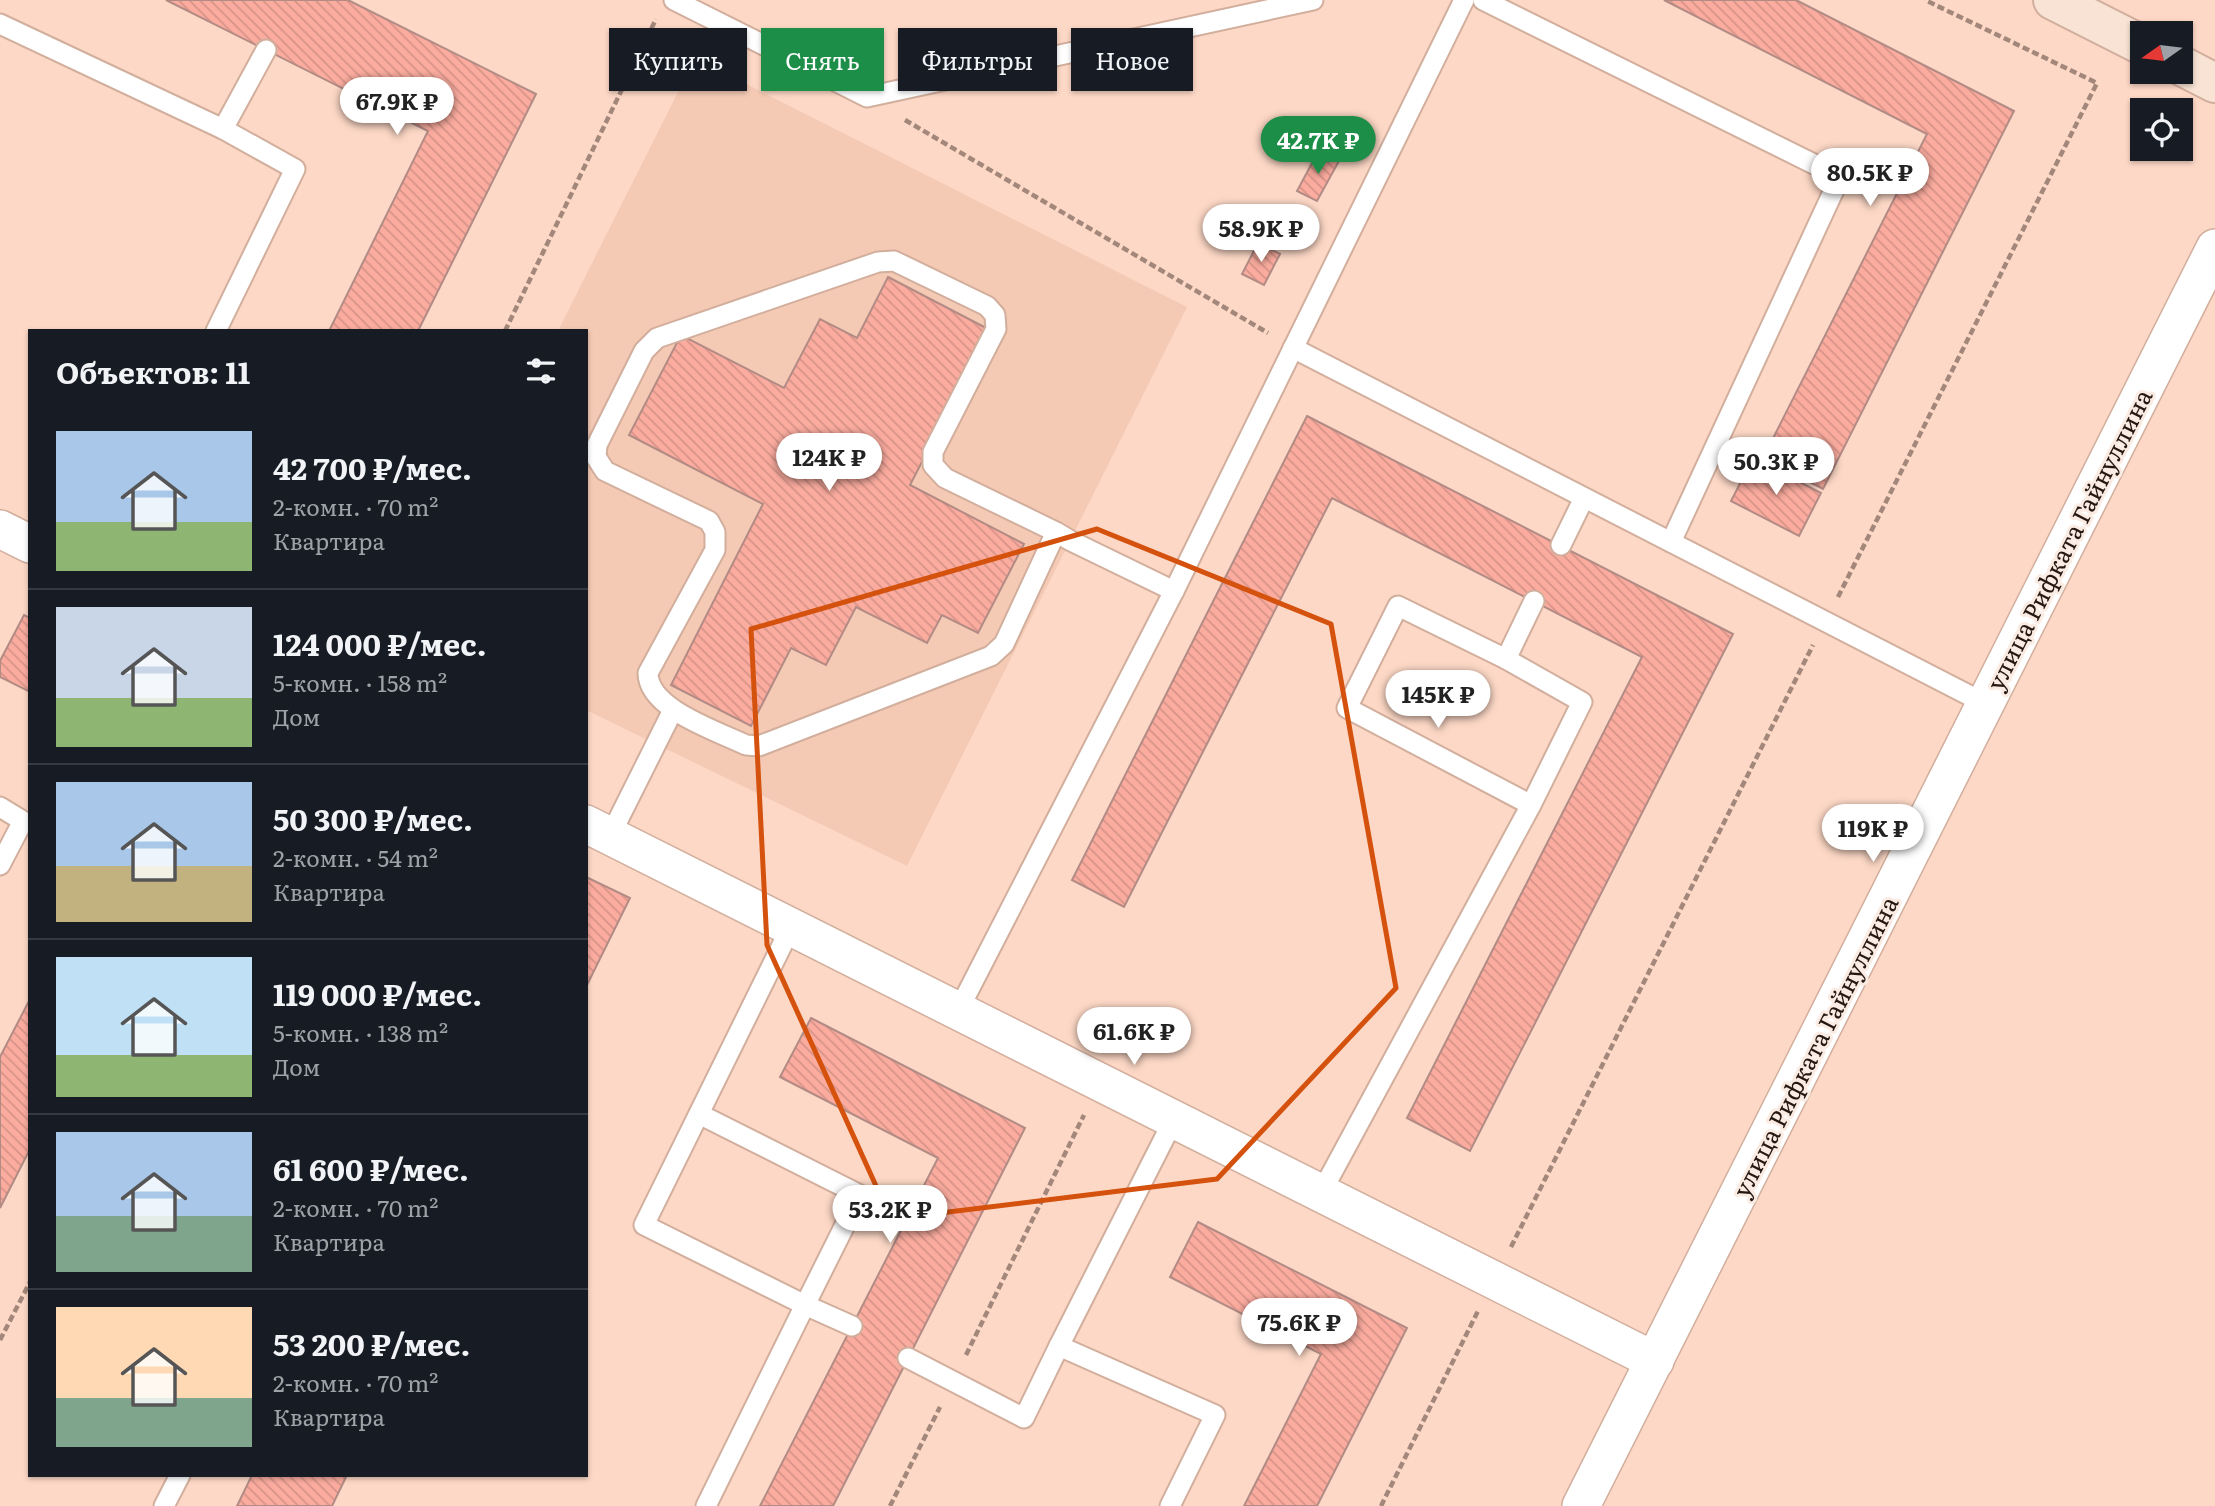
<!DOCTYPE html>
<html lang="ru">
<meta charset="utf-8">
<style>
body{margin:0;font-family:Literata,serif;background:#242831;color:#f1f3f6;height:100vh;display:flex;flex-direction:column;font-size:26px;white-space:nowrap}
*{box-sizing:border-box;margin:0}
p{font-size:23px;color:#9ea1a6}
.icon{flex:none;width:38px;height:38px;fill:none;stroke:currentColor;stroke-width:2;stroke-linecap:round;stroke-linejoin:round}
.map{position:relative;flex:1;overflow:hidden}
.drawer{position:absolute;left:28px;top:329px;width:560px;height:1148px;display:flex;flex-direction:column;background:#171b24;border-radius:0px;box-shadow:0 2px 5px #0004}
.drawer>*{flex:none}
.hud{position:absolute;left:609px;top:28px;width:665px;height:63px;display:flex;gap:14px}
.needle{width:46px;rotate:256deg}
.buttons{position:absolute;left:2130px;top:21px;display:grid;gap:14px}
.buttons a{display:grid;place-items:center;width:63px;height:63px;border-radius:0px;background:#171b24;box-shadow:0 2px 5px #0004;font-size:35px}
.price{position:absolute;translate:-50% -60px;padding:0 16px;border-radius:24px;background:#fff;color:#222;font-size:23px;line-height:46px;filter:drop-shadow(0 2px 4px #0008)}
.price::after{content:'';position:absolute;left:50%;top:42px;width:21px;height:16px;margin-left:-10px;background:inherit;clip-path:polygon(0 0,100% 0,50% 100%)}
.price.on{background:#1c8e47;color:#fff}
ul{padding:0;list-style:none}
li{display:flex;align-items:center;gap:21px;height:175px;padding:0 28px}
li+li{border-top:2px solid #363941}
li span{display:grid;place-items:center;flex:none;width:196px;height:140px;border-radius:0px;color:#555}
li>.icon{margin-inline-start:auto}
span .icon{width:84px;height:84px;fill:#fffc;stroke-width:1}
li b{font-size:30px}
h2{display:flex;justify-content:space-between;align-items:center;height:84px;padding:0 28px;font-size:30px}
.pill{padding:0 24px;border-radius:0px;background:#171b24;box-shadow:0 2px 5px #0004;font-size:24px;line-height:63px}
.pill.on{background:#1c8e47;color:#fff}
.map>svg:first-child{display:block}
.built{fill:#f5cab4}
.building{fill:url(#building-back-hatch);stroke:#b28b85;stroke-width:2}
.lines{fill:none;stroke-linecap:round;stroke-linejoin:round}
.lane-casing{stroke:#d2ae9d;stroke-width:23}
.street-casing{stroke:#d2ae9d;stroke-width:40}
.secondary-casing{stroke:#d2ae9d;stroke-width:42}
.path{stroke:#a2877a;stroke-width:4.5;stroke-dasharray:7 3.5;stroke-linecap:butt}
.lane{stroke:#fff;stroke-width:19}
.street{stroke:#fff;stroke-width:37}
.secondary{stroke:#f8e3d4;stroke-width:38}
.marked{fill:none;stroke:#d4520d;stroke-width:5;stroke-linejoin:round}
.labels{text-anchor:middle;dominant-baseline:central;stroke-width:6;stroke-linejoin:round;paint-order:stroke}
.street-label{font-size:24px;fill:#251812;stroke:#faebe3}
</style>
<div class="map">
<svg width="2215" height="1506" viewBox="0 0 2215 1506">
<defs>
<pattern id="building-back-hatch" width="6" height="6" patternUnits="userSpaceOnUse" patternTransform="scale(1.75)"><rect width="6" height="6" fill="#fbac9f"/><path d="M-1 5l2 2M0 0l6 6M5-1l2 2" fill="none" stroke="#d79388"/></pattern>
</defs>
<rect width="100%" height="100%" fill="#fdd8c6"/>
<path class="built" d="M695,58L1187,307L907,866L586,710V331H558Z"/>
<g class="building">
<path d="M166,0H348L536,94L418,331H329L428,131Z"/>
<path d="M1664,0H1796L2014,111L1823,489L1763,458L1927,134Z"/>
<path d="M1319,150L1339,161L1317,201L1297,191Z"/>
<path d="M1258,243L1280,254L1264,285L1242,274Z"/>
<path d="M888,277L990,330L910,485L1024,544L978,633L942,615L927,643L856,607L826,665L791,648L751,726L671,685L763,504L629,435L681,335L784,388L820,319L857,338Z"/>
<path d="M1307,416L1733,634L1470,1151L1407,1118L1642,657L1332,498L1124,907L1072,880Z"/>
<path d="M1753,458L1821,493L1799,536L1731,501Z"/>
<path d="M24,615L30,618V692L0,677V661Z"/>
<path d="M586,877L630,898L586,987Z"/>
<path d="M30,999V1149L0,1208V1057Z"/>
<path d="M811,1018L1025,1128L833,1506H760L938,1158L780,1077Z"/>
<path d="M1198,1222L1407,1328L1317,1506H1244L1321,1354L1170,1277Z"/>
<path d="M252,1475H347L332,1506H237Z"/>
</g>
<g class="lines">
<defs>
<g id="lane">
<path d="M674,0L867,97L1313,0"/>
<path d="M1483,0L1840,177L1671,542"/>
<path d="M0,24L223,129L295,169L216,331"/>
<path d="M223,129L266,50"/>
<path d="M1293,348L1986,704"/>
<path d="M1056,532L1004,644L991,656L759,746L746,745C717,731 648,709 648,673L715,550V532L709,521L605,471L596,457L597,445L644,351L657,338L878,262L894,261L987,306L995,315L996,329L933,452V465L945,478L1056,532L1071,541L1174,591"/>
<path d="M1561,545L1584,498"/>
<path d="M1506,659L1534,601"/>
<path d="M0,807L23,821L0,865"/>
<path d="M610,836L673,710"/>
<path d="M958,1011L1174,591L1464,0"/>
<path d="M699,1114L860,1195L805,1305L852,1326"/>
<path d="M1321,1193L1531,805L1582,702L1506,659L1398,606L1347,708L1531,805"/>
<path d="M1059,1346L1174,1119"/>
<path d="M908,1358L1024,1418L1059,1346L1215,1415L1170,1506"/>
<path d="M164,1506L180,1475"/>
<path d="M706,1506L805,1305L644,1225L791,927"/>
</g>
<g id="street">
<path d="M0,529L30,544"/>
<path d="M586,824L1655,1361"/>
<path d="M1581,1506L2215,248"/>
</g>
<g id="secondary">
<path d="M2053,0L2142,45"/>
<path d="M2180,65L2215,83"/>
</g>
</defs>
<use href="#lane" class="lane-casing"/>
<use href="#street" class="street-casing"/>
<use href="#secondary" class="secondary-casing"/>
<g class="path">
<path d="M905,120L1268,333"/>
<path d="M505,331L656,19"/>
<path d="M1838,597L2097,83L1925,0"/>
<path d="M1511,1247L1813,645"/>
<path d="M0,1340L30,1282"/>
<path d="M966,1355L1084,1115"/>
<path d="M890,1506L940,1407"/>
<path d="M1381,1506L1478,1311"/>
</g>
<use href="#lane" class="lane"/>
<use href="#street" class="street"/>
<use href="#secondary" class="secondary"/>
</g>
<path class="marked" d="M1097,529L1331,624L1396,988L1217,1179L891,1219L767,945L751,629Z"/>
<g class="labels">
<g class="street-label">
<text transform="translate(2068 539) rotate(-63)">улица Рифката Гайнуллина</text>
<text transform="translate(1814 1046) rotate(-63)">улица Рифката Гайнуллина</text>
</g>
</g>
</svg>
<div class="buttons">
<a><svg class="needle" viewBox="-14 -14 28 28"><path d="M0-13l5 13h-10z" fill="#e53935"/><path d="M0 13l5-13h-10z" fill="#9ea1a6"/></svg></a>
<a><svg class="icon" aria-label="locate" viewBox="0 0 24 24"><circle cx="12" cy="12" r="6"/><path d="M12 2v4M12 18v4M2 12h4M18 12h4"/></svg></a>
</div>
<b class="price" style="left:397px;top:137px">67.9K ₽</b>
<b class="price on" style="left:1318px;top:176px">42.7K ₽</b>
<b class="price" style="left:1870px;top:208px">80.5K ₽</b>
<b class="price" style="left:1261px;top:264px">58.9K ₽</b>
<b class="price" style="left:829px;top:493px">124K ₽</b>
<b class="price" style="left:1776px;top:497px">50.3K ₽</b>
<b class="price" style="left:1438px;top:730px">145K ₽</b>
<b class="price" style="left:1873px;top:864px">119K ₽</b>
<b class="price" style="left:1134px;top:1067px">61.6K ₽</b>
<b class="price" style="left:890px;top:1245px">53.2K ₽</b>
<b class="price" style="left:1299px;top:1358px">75.6K ₽</b>
<div class="hud">
<a class="pill">Купить</a>
<a class="pill on">Снять</a>
<a class="pill">Фильтры</a>
<a class="pill">Новое</a>
</div>
<section class="drawer">
<h2>Объектов: 11<svg class="icon" aria-label="filters" viewBox="0 0 24 24"><path d="M4 7h16M4 17h16"/><circle cx="9" cy="7" r="2"/><circle cx="15" cy="17" r="2"/></svg></h2>
<ul>
<li><span style="background:linear-gradient(#a9c7e8 65%,#8fb573 0)"><svg class="icon" aria-label="home" viewBox="0 0 24 24"><path d="M3 11l9-7 9 7M6 9v11h12V9"/></svg></span><div><b>42 700 ₽/мес.</b><p>2-комн. · 70 m²</p><p>Квартира</p></div></li>
<li><span style="background:linear-gradient(#c9d6e8 65%,#8fb573 0)"><svg class="icon" aria-label="home" viewBox="0 0 24 24"><path d="M3 11l9-7 9 7M6 9v11h12V9"/></svg></span><div><b>124 000 ₽/мес.</b><p>5-комн. · 158 m²</p><p>Дом</p></div></li>
<li><span style="background:linear-gradient(#a9c7e8 60%,#c2b280 0)"><svg class="icon" aria-label="home" viewBox="0 0 24 24"><path d="M3 11l9-7 9 7M6 9v11h12V9"/></svg></span><div><b>50 300 ₽/мес.</b><p>2-комн. · 54 m²</p><p>Квартира</p></div></li>
<li><span style="background:linear-gradient(#bfe0f5 70%,#8fb573 0)"><svg class="icon" aria-label="home" viewBox="0 0 24 24"><path d="M3 11l9-7 9 7M6 9v11h12V9"/></svg></span><div><b>119 000 ₽/мес.</b><p>5-комн. · 138 m²</p><p>Дом</p></div></li>
<li><span style="background:linear-gradient(#a9c7e8 60%,#7fa58c 0)"><svg class="icon" aria-label="home" viewBox="0 0 24 24"><path d="M3 11l9-7 9 7M6 9v11h12V9"/></svg></span><div><b>61 600 ₽/мес.</b><p>2-комн. · 70 m²</p><p>Квартира</p></div></li>
<li><span style="background:linear-gradient(#ffd9b3 65%,#7fa58c 0)"><svg class="icon" aria-label="home" viewBox="0 0 24 24"><path d="M3 11l9-7 9 7M6 9v11h12V9"/></svg></span><div><b>53 200 ₽/мес.</b><p>2-комн. · 70 m²</p><p>Квартира</p></div></li>
</ul>
</section>
</div>
